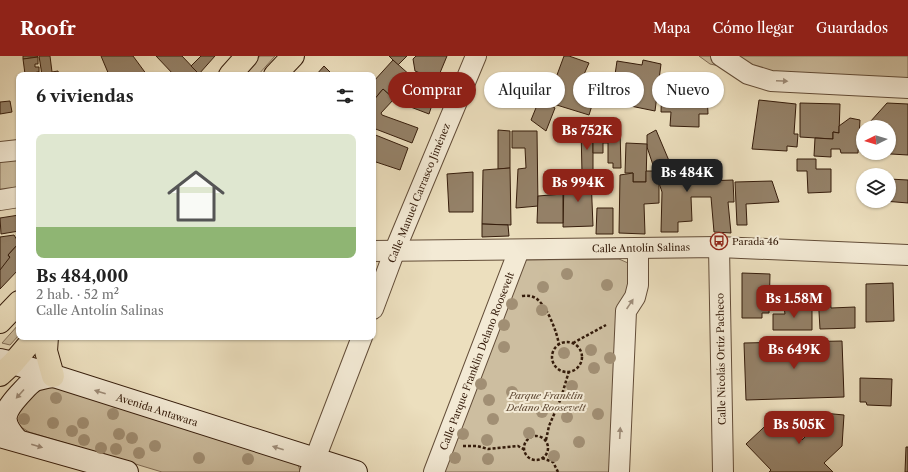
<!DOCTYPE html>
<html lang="es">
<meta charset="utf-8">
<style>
body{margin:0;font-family:"Libre Caslon Text",serif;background:#f6f6f6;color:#222;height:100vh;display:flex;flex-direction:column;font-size:15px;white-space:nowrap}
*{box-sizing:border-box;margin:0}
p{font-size:13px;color:#767676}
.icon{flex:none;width:22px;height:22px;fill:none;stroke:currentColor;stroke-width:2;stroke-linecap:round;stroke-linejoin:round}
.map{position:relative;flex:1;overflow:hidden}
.drawer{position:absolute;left:16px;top:16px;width:360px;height:268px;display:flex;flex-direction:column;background:#fff;border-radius:8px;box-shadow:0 1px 3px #0004}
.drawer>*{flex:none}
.hud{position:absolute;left:388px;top:16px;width:380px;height:36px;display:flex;gap:8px}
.needle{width:26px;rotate:265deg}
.buttons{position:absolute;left:856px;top:64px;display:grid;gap:8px}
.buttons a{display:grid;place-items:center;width:40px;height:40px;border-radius:50%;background:#fff;box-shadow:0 1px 3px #0004;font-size:20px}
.price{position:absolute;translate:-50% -34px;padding:0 9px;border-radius:8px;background:#8f2418;color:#fff;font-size:13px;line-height:26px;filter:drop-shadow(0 1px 2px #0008)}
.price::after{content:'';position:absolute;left:50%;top:24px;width:12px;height:9px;margin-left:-6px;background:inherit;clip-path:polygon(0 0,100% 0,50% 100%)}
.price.current{background:#222;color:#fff}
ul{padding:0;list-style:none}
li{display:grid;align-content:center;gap:8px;height:212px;padding:0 20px}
li span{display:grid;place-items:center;height:124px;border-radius:8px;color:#555}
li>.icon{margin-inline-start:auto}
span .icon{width:72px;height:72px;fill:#fffc;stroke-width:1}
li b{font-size:17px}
h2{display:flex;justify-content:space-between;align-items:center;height:48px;padding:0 20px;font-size:17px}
.pill{padding:0 14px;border-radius:18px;background:#fff;box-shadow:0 1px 3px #0004;font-size:14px;line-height:36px}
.pill.current{background:#8f2418;color:#fff}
header{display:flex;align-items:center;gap:24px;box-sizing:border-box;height:56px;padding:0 20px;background:#8f2418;color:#fff}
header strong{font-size:19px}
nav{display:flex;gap:22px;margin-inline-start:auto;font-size:14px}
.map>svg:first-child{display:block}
.green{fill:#cdbea0;stroke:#816d56}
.building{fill:#948168;stroke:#351c0b}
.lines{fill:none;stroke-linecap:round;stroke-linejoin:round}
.street-casing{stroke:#634d38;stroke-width:22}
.secondary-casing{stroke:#351c0b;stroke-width:24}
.highway-casing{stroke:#351c0b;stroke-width:24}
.path{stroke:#351c0b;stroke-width:2.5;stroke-dasharray:3 2;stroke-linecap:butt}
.street{stroke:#f3ead5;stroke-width:20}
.secondary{stroke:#f3ead5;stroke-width:22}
.highway{stroke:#ecdfbe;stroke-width:22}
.tree{fill:#a18f74}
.oneway{fill:#9e8d7a}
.labels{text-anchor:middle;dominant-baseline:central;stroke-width:4;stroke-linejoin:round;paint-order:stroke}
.street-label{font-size:10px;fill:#351c0b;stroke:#f3ead5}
.poi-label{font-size:10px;fill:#351c0b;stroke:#f3ead5;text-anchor:start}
.park-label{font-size:10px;font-style:italic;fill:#634d38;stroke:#f3ead5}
</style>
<header>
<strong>Roofr</strong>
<nav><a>Mapa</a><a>Cómo llegar</a><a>Guardados</a></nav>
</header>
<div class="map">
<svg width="908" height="416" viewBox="0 0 908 416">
<rect width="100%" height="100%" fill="#ecdfbe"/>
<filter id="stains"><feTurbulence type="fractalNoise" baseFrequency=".005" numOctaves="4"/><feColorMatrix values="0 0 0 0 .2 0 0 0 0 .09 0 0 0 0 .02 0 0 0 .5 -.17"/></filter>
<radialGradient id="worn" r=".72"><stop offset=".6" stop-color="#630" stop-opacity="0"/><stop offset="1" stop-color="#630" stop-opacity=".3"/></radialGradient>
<g class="green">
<path d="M260,0H275L258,19H243Z"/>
<path d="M699,0H908V22L819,23L724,11L710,8Z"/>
<path d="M19,103V132L0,135V106Z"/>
<path d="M619,203L628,207L633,212L616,416H442L525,204Z"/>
<path d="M19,268V279L10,289L2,287Z"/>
<path d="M44,327L294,405L299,411L300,416H162L29,376L16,368C13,352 33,338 44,327Z"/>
</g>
<g class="building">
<path d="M23,0H37L38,1L23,3Z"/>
<path d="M39,0H50L52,16L58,15L59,19H42Z"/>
<path d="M101,0H133L147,19H109Z"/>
<path d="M156,0H182L199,18L198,19H174Z"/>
<path d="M201,0H215L199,18L191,10Z"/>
<path d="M389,0H407L398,9Z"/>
<path d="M416,0H447L437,24L415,15L413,3Z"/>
<path d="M564,0H569L589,7L582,23L599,27L589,59L547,46Z"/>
<path d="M38,1V8H35V11H39V16L25,18L23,3Z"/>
<path d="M393,4L411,20L394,43L383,33L373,45V26Z"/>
<path d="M643,4L661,8L655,55L611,46L617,5L642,9Z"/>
<path d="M324,10L333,19H316Z"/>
<path d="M39,16L40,19H25V18Z"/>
<path d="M667,18L698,21V36L707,37L708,58H699V71L670,70L671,56H661L662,24L667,23Z"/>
<path d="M383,33L394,43L381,57L382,59L418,72L412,87L373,72V45Z"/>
<path d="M414,33L421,36L420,38L433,46L429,58L408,50Z"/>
<path d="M540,42L555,52L546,75L531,64Z"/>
<path d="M759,44L796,48L794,78H798L797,91L787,90V95L752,93Z"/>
<path d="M10,45L12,56L0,58V46Z"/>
<path d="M800,47L840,48L839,77L833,76V83L800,81Z"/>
<path d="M887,47L908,48V99L874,97H889V71H870V66Z"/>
<path d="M850,62L860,64L858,97H841L840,93H831V101L814,100L815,82L833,83V76L839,77V70Z"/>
<path d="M581,73L593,74V117H582Z"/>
<path d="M498,74L510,75V112L498,113Z"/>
<path d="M593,74H620L621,112H613V107H608V87H603V97H593Z"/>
<path d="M656,74L678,126L733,124L734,146H728L731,177L714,176L711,141H691L692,165L678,166V176H661L662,136L647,91V79Z"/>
<path d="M512,75H537L538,150L516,152L518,113L526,112L525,92H512Z"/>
<path d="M373,78L408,92L400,114L373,105Z"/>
<path d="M626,87L647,88L646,126H633V117H625Z"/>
<path d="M797,103H816V113H831V136L808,137L807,115H797Z"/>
<path d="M510,112L511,169L482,168L483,114Z"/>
<path d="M646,115H653L659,126V147L644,148L645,178L619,177L620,119L633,117V126H646Z"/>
<path d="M473,116V156H449L447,118Z"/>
<path d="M591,121L593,170L563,171L564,123Z"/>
<path d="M889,123L908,124V147L884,145H889Z"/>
<path d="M772,125L779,146L746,148L747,169H737L735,126Z"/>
<path d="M563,138V167H537L538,140Z"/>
<path d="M597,152H613V178H596Z"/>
<path d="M19,159V175L1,178L0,162Z"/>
<path d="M482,168L508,169L509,180L482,181Z"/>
<path d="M14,179L19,187L8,199L10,202L0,215V181Z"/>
<path d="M19,187V213L0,233V214L10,201L8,199Z"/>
<path d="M742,217L770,218L769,257H762V262H742Z"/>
<path d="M893,227L894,265L866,266V228Z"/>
<path d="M830,238L831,252L855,251V272L820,273L818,239Z"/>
<path d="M784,251H812V274H773V258H785Z"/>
<path d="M842,285L844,341L746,344L744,287Z"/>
<path d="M860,322L892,323L891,350L867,349L866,346H860Z"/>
<path d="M813,356L844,359L842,390L824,407L833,416H769L771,414L746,388L778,358L802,384L813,373Z"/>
<path d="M906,391H908V416H905Z"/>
</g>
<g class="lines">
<defs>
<g id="street">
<path d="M721,0L748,18L771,25L908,32"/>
<path d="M0,96L19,94"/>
<path d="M0,144L19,141"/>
<path d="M719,191L723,416"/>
<path d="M373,195L719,191L908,199"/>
<path d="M373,253L395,194L476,0"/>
<path d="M310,416L362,281"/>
<path d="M434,416L519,194"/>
<path d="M619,416L626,255L635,241L638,229V192"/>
</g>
<g id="secondary">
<path d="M0,304L13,307L356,416"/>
<path d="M0,380L127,416"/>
<path d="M17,384C0,365 3,357 19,339C33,324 32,323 53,320"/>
</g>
<g id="highway">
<path d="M230,19L247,0"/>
<path d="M275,19L293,0"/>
<path d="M0,266L19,246"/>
<path d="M47,281L46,295L53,320"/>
<path d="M0,319L13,307L35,281"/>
</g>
</defs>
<use href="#street" class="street-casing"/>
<use href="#secondary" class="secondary-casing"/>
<use href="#highway" class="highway-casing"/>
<g class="path">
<path d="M522,240C528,239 533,240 537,243C548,252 557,276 559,289"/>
<circle cx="567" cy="301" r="15"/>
<path d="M573,287L606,269"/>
<circle cx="536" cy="392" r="12"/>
<path d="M546,384L549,370L561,342L569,315"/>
<path d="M463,390H477L488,393L518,390L525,394"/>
<path d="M542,402L553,406L558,416"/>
</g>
<use href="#street" class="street"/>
<use href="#secondary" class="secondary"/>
<use href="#highway" class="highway"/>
</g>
<g class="tree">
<circle cx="567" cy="218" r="6"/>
<circle cx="607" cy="229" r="6"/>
<circle cx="543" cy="231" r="6"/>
<circle cx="512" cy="248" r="6"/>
<circle cx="542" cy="254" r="6"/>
<circle cx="504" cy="269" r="6"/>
<circle cx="504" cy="291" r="6"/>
<circle cx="591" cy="294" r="6"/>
<circle cx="564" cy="297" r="6"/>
<circle cx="610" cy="302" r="6"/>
<circle cx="594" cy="312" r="6"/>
<circle cx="481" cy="328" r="6"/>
<circle cx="572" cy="330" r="6"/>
<circle cx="512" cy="336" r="6"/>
<circle cx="56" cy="342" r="6"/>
<circle cx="489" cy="344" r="6"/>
<circle cx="542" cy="356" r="6"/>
<circle cx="113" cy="358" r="6"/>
<circle cx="598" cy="358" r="6"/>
<circle cx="567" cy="361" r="6"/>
<circle cx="24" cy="363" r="6"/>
<circle cx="493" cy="363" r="6"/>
<circle cx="53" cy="367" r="6"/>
<circle cx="83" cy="367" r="6"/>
<circle cx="72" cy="375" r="6"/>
<circle cx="529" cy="377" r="6"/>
<circle cx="119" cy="378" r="6"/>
<circle cx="463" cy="378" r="6"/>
<circle cx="132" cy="382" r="6"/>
<circle cx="84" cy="384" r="6"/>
<circle cx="487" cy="384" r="6"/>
<circle cx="579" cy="386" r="6"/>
<circle cx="155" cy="390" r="6"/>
<circle cx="101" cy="392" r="6"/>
<circle cx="116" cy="393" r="6"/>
<circle cx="139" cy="397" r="6"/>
<circle cx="554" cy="400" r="6"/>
<circle cx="199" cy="402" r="6"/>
<circle cx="455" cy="402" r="6"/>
<circle cx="248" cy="403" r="6"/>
<circle cx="488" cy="403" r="6"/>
</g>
<defs><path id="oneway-solid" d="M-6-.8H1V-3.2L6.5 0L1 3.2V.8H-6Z"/></defs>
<g class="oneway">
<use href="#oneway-solid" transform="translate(782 25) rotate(3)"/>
<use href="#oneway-solid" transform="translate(630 248) rotate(-56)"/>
<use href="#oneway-solid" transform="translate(100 336) rotate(-162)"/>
<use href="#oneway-solid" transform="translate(20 338) rotate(132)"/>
<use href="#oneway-solid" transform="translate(620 377) rotate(-87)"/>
<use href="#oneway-solid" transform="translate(37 390) rotate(16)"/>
<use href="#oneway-solid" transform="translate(278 392) rotate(-162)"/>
</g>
<defs>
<symbol id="bus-ring" viewBox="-11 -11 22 22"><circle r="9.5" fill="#f3ead5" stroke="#8f2418" stroke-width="1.5"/><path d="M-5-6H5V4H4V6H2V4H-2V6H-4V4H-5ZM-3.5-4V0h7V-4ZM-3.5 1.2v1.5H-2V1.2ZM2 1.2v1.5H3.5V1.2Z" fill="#8f2418"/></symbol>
</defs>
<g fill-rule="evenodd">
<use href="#bus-ring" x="709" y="175" width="20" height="20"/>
</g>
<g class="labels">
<g class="street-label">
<text transform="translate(419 137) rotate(-68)">Calle Manuel Carrasco Jiménez</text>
<text transform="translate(641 192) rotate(-1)">Calle Antolín Salinas</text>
<text transform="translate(721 303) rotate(-91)">Calle Nicolás Ortiz Pacheco</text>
<text transform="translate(477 305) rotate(-69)">Calle Parque Franklin Delano Roosevelt</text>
<text transform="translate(157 354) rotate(18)">Avenida Antawara</text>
</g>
<g class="poi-label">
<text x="732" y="185">Parada 46</text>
</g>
<g class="park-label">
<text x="546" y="339">Parque Franklin<tspan x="546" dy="12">Delano Roosevelt</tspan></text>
</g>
</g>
<rect width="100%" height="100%" filter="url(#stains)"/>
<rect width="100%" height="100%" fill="url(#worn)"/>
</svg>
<div class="buttons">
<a><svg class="needle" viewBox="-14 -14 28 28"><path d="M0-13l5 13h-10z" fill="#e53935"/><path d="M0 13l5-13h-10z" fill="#767676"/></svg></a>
<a><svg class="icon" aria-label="layers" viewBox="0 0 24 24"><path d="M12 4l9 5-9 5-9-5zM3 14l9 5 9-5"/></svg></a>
</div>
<b class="price" style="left:587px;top:95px">Bs 752K</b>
<b class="price current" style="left:687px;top:137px">Bs 484K</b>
<b class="price" style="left:578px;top:147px">Bs 994K</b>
<b class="price" style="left:794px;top:263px">Bs 1.58M</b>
<b class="price" style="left:794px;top:314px">Bs 649K</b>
<b class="price" style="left:799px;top:389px">Bs 505K</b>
<div class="hud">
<a class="pill current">Comprar</a>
<a class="pill">Alquilar</a>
<a class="pill">Filtros</a>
<a class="pill">Nuevo</a>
</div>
<section class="drawer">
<h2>6 viviendas<svg class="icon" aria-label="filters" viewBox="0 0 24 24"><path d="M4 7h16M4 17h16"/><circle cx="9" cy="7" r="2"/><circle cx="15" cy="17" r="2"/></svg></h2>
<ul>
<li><span style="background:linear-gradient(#dfe7d0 75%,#8fb573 0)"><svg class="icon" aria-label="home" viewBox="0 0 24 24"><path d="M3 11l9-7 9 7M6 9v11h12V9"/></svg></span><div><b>Bs 484,000</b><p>2 hab. · 52 m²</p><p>Calle Antolín Salinas</p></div></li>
</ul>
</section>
</div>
